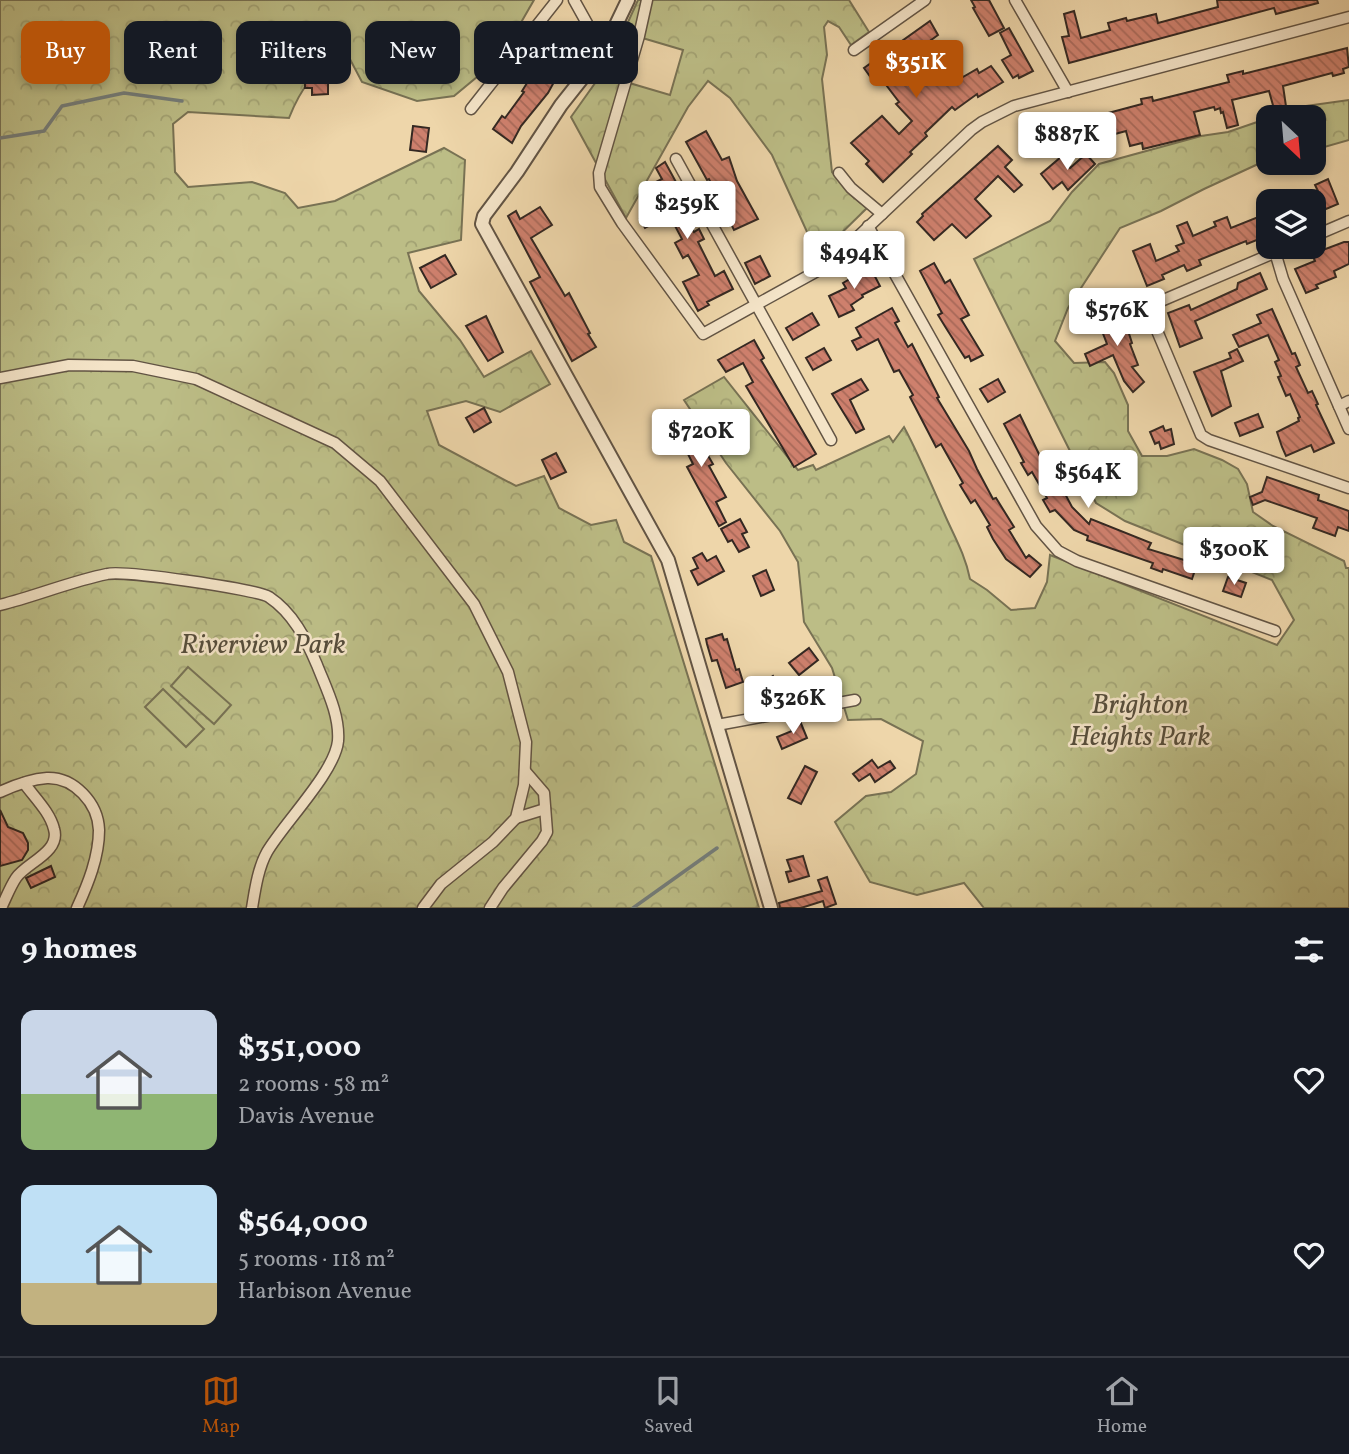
<!DOCTYPE html>
<meta charset="utf-8">
<style>
body{margin:0;font-family:Vollkorn,serif;background:#20242c;color:#f1f3f6;height:100vh;display:flex;flex-direction:column;font-size:26px;white-space:nowrap}
*{box-sizing:border-box;margin:0}
p{font-size:23px;color:#9ea1a6}
.icon{flex:none;width:38px;height:38px;fill:none;stroke:currentColor;stroke-width:2;stroke-linecap:round;stroke-linejoin:round}
.map{position:relative;height:908px;overflow:hidden}
.details{display:flex;flex-direction:column;background:#171b24;flex:1}
.details>*{flex:none}
.top-card{position:absolute;left:21px;top:21px;width:700px;height:63px;display:flex;gap:14px}
.needle{width:46px;rotate:154deg}
.controls{position:absolute;left:1256px;top:105px;display:grid;gap:14px}
.controls a{display:grid;place-items:center;width:70px;height:70px;border-radius:14px;background:#171b24;box-shadow:0 4px 10px #0003;font-size:35px}
.price{position:absolute;translate:-50% -60px;padding:0 16px;border-radius:7px;background:#fff;color:#222;font-size:23px;line-height:46px;filter:drop-shadow(0 2px 4px #0008)}
.price::after{content:'';position:absolute;left:50%;top:42px;width:21px;height:16px;margin-left:-10px;background:inherit;clip-path:polygon(0 0,100% 0,50% 100%)}
.price.on{background:#b45309;color:#fff}
ul{padding:0;list-style:none}
li{display:flex;align-items:center;gap:21px;height:175px;padding:0 21px}
li span{display:grid;place-items:center;flex:none;width:196px;height:140px;border-radius:14px;color:#555}
li>.icon{margin-inline-start:auto}
span .icon{width:84px;height:84px;fill:#fffc;stroke-width:1}
li b{font-size:30px}
h2{display:flex;justify-content:space-between;align-items:center;height:84px;padding:0 21px;font-size:30px}
.tag{padding:0 24px;border-radius:14px;background:#171b24;box-shadow:0 4px 10px #0003;font-size:24px;line-height:63px}
.tag.on{background:#b45309;color:#fff}
.tab-bar{display:flex;justify-content:space-around;align-items:center;height:98px;border-top:2px solid #363941;background:#171b24;font-size:19px;color:#9ea1a6}
.tab-bar a{display:grid;justify-items:center;gap:4px}
.tab-bar .on{color:#b45309}
.map>svg:first-child{display:block}
.forest{fill:url(#forest-crowns);stroke:#787254;stroke-width:2;fill-rule:evenodd}
.pitch{fill:#bcbd86;stroke:#787254;stroke-width:2}
.lines{fill:none;stroke-linecap:round;stroke-linejoin:round}
.stream{stroke:#747d7a;stroke-width:3.5}
.building{fill:url(#building-back-hatch);stroke:#342822;stroke-width:2}
.minor-casing{stroke:#625444;stroke-width:13}
.tertiary-casing{stroke:#625444;stroke-width:16}
.minor{stroke:#f4e4c8;stroke-width:10}
.tertiary{stroke:#f4e4c8;stroke-width:12}
.labels{text-anchor:middle;dominant-baseline:central;stroke-width:5;stroke-linejoin:round;paint-order:stroke}
.park-label{font-size:28px;font-style:italic;fill:#564d3b;stroke:#f4e4c8}
</style>
<div class="map">
<svg width="1349" height="908" viewBox="0 0 1349 908">
<defs>
<pattern id="forest-crowns" width="20" height="18" patternUnits="userSpaceOnUse" patternTransform="scale(1.75)"><rect width="20" height="18" fill="#bcbd86"/><path d="M2 6a3 3 0 1 1 6 0M12 15a3 3 0 1 1 6 0" fill="none" stroke="#a2a273"/></pattern>
<pattern id="building-back-hatch" width="6" height="6" patternUnits="userSpaceOnUse" patternTransform="scale(1.75)"><rect width="6" height="6" fill="#ce806d"/><path d="M-1 5l2 2M0 0l6 6M5-1l2 2" fill="none" stroke="#a86959"/></pattern>
</defs>
<rect width="100%" height="100%" fill="#eed6aa"/>
<filter id="stains"><feTurbulence type="fractalNoise" baseFrequency=".00286" numOctaves="4"/><feColorMatrix values="0 0 0 0 .2 0 0 0 0 .09 0 0 0 0 .02 0 0 0 .5 -.17"/></filter>
<radialGradient id="worn" r=".72"><stop offset=".6" stop-color="#630" stop-opacity="0"/><stop offset="1" stop-color="#630" stop-opacity=".3"/></radialGradient>
<g class="forest">
<path d="M0,0H534L501,57L454,96L417,101L362,82L343,46C318,67 301,87 289,118L188,112L173,124L175,172L188,187L252,182L285,193L298,208L335,201L444,148L465,160L461,240L408,253L419,291L460,340L484,377L531,351L550,384L500,412L466,401L427,411L439,445L516,486L544,476L559,508L591,525L616,520L624,542L651,556L759,908H0Z"/>
<path d="M638,0H849L869,32L851,45L839,27L828,21L824,27L827,55L822,79L832,172L851,195L867,208L818,256L772,155L730,98L708,81L688,107L626,218L571,117L610,62ZM639,37L683,50L670,95L626,82Z"/>
<path d="M1349,100V140L1314,150V117H1272L1306,106Z"/>
<path d="M1269,118V159L1204,189L1161,211L1120,228L1068,308L1055,341L1074,363L1105,362L1114,373L1128,405V431L1142,456H1167L1194,449L1222,460L1238,469L1247,484L1253,512L1273,526L1344,561L1346,568H1349V908H984L964,883L917,895L870,882L835,822L866,796L891,792L916,774L923,741L881,719L848,720L832,668L804,622L798,562L780,531L726,463L684,400L724,377L798,470L813,465L816,470L889,436L893,442L904,427C919,455 931,484 944,513C954,536 965,554 970,579L987,590L1011,610L1035,608L1047,582L1050,555L1277,645L1294,620L1272,580L1125,521L1096,503L974,259L1050,221L1072,192L1099,164L1201,136L1228,132Z"/>
</g>
<g class="pitch">
<path d="M188,667L231,705L214,724L171,686Z"/>
<path d="M163,689L204,729L186,747L145,707Z"/>
</g>
<g class="lines">
<g class="stream">
<path d="M0,138L44,131L62,106L124,93L182,101"/>
<path d="M633,908L717,848"/>
</g>
</g>
<g class="building">
<path d="M971,0H989L1004,28L989,36L973,8L975,7Z"/>
<path d="M1217,0H1317L1318,3L1276,14L1274,8L1069,63L1062,37L1069,36L1064,14L1074,11L1081,38L1110,30L1108,23L1126,18L1127,21L1156,14L1158,23L1218,7Z"/>
<path d="M930,21L938,35L916,51L931,72L953,60L963,77L977,69L979,73L991,66L1003,82L978,97L977,94L955,110L952,107L925,133L927,136L910,152L912,154L883,182L866,164L869,161L851,143L882,116L899,134L912,121L896,104L899,102L880,77L874,82L864,68Z"/>
<path d="M1009,28L1033,71L1019,78L1018,75L1013,78L1002,60L1011,55L1000,33Z"/>
<path d="M571,33L583,42L562,72L560,71L548,93L521,126L512,143L493,129L502,116L505,118L524,92L522,91L537,67L542,70L544,67L546,68Z"/>
<path d="M1347,48L1349,67L1343,69L1344,73L1333,76L1332,73L1283,86L1287,113L1276,116L1269,91L1232,100L1238,125L1227,128L1223,112L1221,113L1220,108L1215,110L1214,107L1194,112L1200,135L1143,149L1142,143L1130,146L1126,131L1104,137L1106,145L1090,150L1082,120L1142,104L1141,99L1152,97L1153,101L1229,82L1227,75L1243,71V74Z"/>
<path d="M328,74V94L312,95V88H305V75Z"/>
<path d="M413,126L429,128L426,152L410,150Z"/>
<path d="M706,131L722,160L729,157L737,181L758,219L734,230L709,179L707,180L686,142Z"/>
<path d="M998,146L1012,160L1005,167L1022,185L1014,192L998,176L975,199L991,216L966,238L952,224L934,240L917,222L923,216L922,214Z"/>
<path d="M1086,154L1095,164L1068,190L1062,182L1053,189L1041,174L1061,157L1070,168Z"/>
<path d="M665,162L682,193L678,195L688,214L685,215L694,232L699,229L704,239L698,242L715,276L724,271L733,289L707,302L709,305L698,311L683,282L699,275L688,255L683,258L675,243L682,239L673,222L669,224L665,217L645,228L640,219L662,207L650,185L662,179L656,168Z"/>
<path d="M1328,179L1338,204L1326,209L1324,206L1314,210V201H1295L1318,191L1315,185Z"/>
<path d="M1269,204V235L1247,244L1246,241L1199,260L1201,265L1187,271L1184,265L1162,275L1164,279L1147,286L1133,251L1150,244L1156,261L1179,251L1176,246L1184,243L1177,226L1187,222L1193,236L1216,226L1214,222L1227,217L1231,228L1261,216L1258,209Z"/>
<path d="M540,207L552,225L531,238L565,296L569,293L590,333L588,334L596,347L572,361L530,282L540,277L508,216L516,211L520,219Z"/>
<path d="M1344,242H1349V264L1334,271L1336,277L1316,285L1318,288L1306,293L1295,269L1315,261L1312,254Z"/>
<path d="M445,255L456,274L431,288L420,268Z"/>
<path d="M760,256L770,276L755,284L745,263Z"/>
<path d="M934,263L945,283L950,280L969,315L961,319L983,355L971,361L969,356L965,358L946,328L938,315L942,313L920,271Z"/>
<path d="M870,267L880,286L862,295L863,297L851,305L854,310L839,317L829,296L846,288L843,283Z"/>
<path d="M1260,273L1267,289L1195,321L1202,338L1180,347L1168,313L1189,305L1191,310L1237,289L1238,283Z"/>
<path d="M892,308L899,321L895,323L908,347L912,344L939,397L937,398L969,451L977,469L993,499L996,498L1014,527L1009,530L1026,558L1029,555L1041,565L1030,577L1006,559L993,539L987,527L990,525L975,500L971,503L960,485L963,483L941,444L936,447L910,397L913,395L899,370L894,372L878,339L857,350L852,341L861,337L856,328Z"/>
<path d="M1121,309L1132,343L1130,344L1138,365L1132,367L1144,382L1133,392L1124,381L1113,355L1090,366L1085,354L1107,344L1097,318Z"/>
<path d="M1272,309L1292,354L1295,353L1300,365L1296,367L1308,393L1312,391L1318,404L1316,405L1334,443L1314,452L1311,445L1286,456L1282,447L1277,432L1299,421L1298,418L1300,417L1290,394L1286,396L1278,377L1281,376L1275,362L1279,360L1268,335L1239,347L1233,335L1261,323L1257,315Z"/>
<path d="M812,313L819,325L793,340L786,328Z"/>
<path d="M486,316L503,352L488,361L466,326Z"/>
<path d="M754,340L764,358L761,360L816,454L794,467L746,386L753,382L743,363L726,372L718,360Z"/>
<path d="M824,348L831,360L813,370L806,358Z"/>
<path d="M1237,349L1243,361L1221,371L1231,406L1212,416L1194,372L1231,358L1229,353Z"/>
<path d="M861,379L868,390L850,400L864,429L856,433L832,394Z"/>
<path d="M998,379L1005,392L988,402L980,389Z"/>
<path d="M484,408L491,422L474,432L466,418Z"/>
<path d="M1258,414L1263,427L1240,436L1235,423Z"/>
<path d="M1020,415L1054,485L1074,474L1078,481L1063,490L1072,507L1089,524L1091,519L1151,543L1148,549L1197,564L1192,579L1163,569L1162,572L1151,568L1153,563L1087,540L1088,536L1074,530L1055,510L1050,512L1043,500L1047,498L1032,472L1028,475L1021,463L1024,462L1004,424Z"/>
<path d="M686,418L713,464L709,466L726,497L716,502L726,522L719,526L687,467L693,464L678,434L675,436L670,427Z"/>
<path d="M1163,426L1165,431L1171,429L1174,444L1161,449L1159,442L1155,444L1150,432Z"/>
<path d="M556,453L566,472L551,479L542,460Z"/>
<path d="M1267,477L1319,495L1318,500L1349,511V531L1338,527L1335,536L1313,528L1317,518L1265,500L1253,505L1250,497L1262,492Z"/>
<path d="M740,519L747,532L742,534L749,547L739,552L732,540L728,542L721,529Z"/>
<path d="M702,553L707,561L716,556L724,571L698,585L691,571L698,568L693,558Z"/>
<path d="M766,570L774,590L761,596L753,576Z"/>
<path d="M1228,577L1246,583L1241,597L1223,591Z"/>
<path d="M722,634L724,640L727,639L736,670L739,669L743,682L726,688L717,660L712,661L707,644L706,639Z"/>
<path d="M809,648L818,660L799,675L789,663Z"/>
<path d="M773,676L779,686L755,702L749,692Z"/>
<path d="M800,721L807,738L782,749L777,737L792,731L790,726Z"/>
<path d="M872,760L878,768L890,761L895,768L875,782L870,774L859,781L853,774Z"/>
<path d="M805,766L817,772L801,804L788,798Z"/>
<path d="M0,810L8,827L23,833L28,843V850L22,860L0,866Z"/>
<path d="M803,856L809,876L789,882L786,872L791,871L787,860Z"/>
<path d="M51,866L55,877L31,888L26,878Z"/>
<path d="M827,877L836,904L825,908L823,901L801,908H780L779,903L822,891L818,880Z"/>
</g>
<g class="lines">
<defs>
<g id="minor">
<path d="M574,0L603,52"/>
<path d="M647,0L639,36L599,173L600,187L622,223L703,334L828,265L971,130L982,122L1014,106L1349,17"/>
<path d="M1015,0L1068,92"/>
<path d="M854,50L925,0"/>
<path d="M471,109L557,0"/>
<path d="M676,159L831,440"/>
<path d="M839,173L851,188L882,214"/>
<path d="M868,226L1036,526L1058,551L1077,561L1275,631"/>
<path d="M1314,236L1349,221"/>
<path d="M1288,247L1147,307L1201,435L1209,440L1349,488"/>
<path d="M1275,252L1283,279L1349,429"/>
<path d="M0,378L69,365L133,366L196,379L335,443L380,481L474,604L508,672L526,742L524,785L516,818L493,842L441,884L423,908"/>
<path d="M1339,406L1349,401"/>
<path d="M0,605C36,596 72,581 107,574C124,570 255,589 269,597C293,613 306,639 317,665C326,688 340,715 338,741C335,772 284,823 267,852C258,868 255,890 252,908"/>
<path d="M717,725L855,700"/>
<path d="M0,792C13,786 32,779 47,778C74,777 98,803 99,830C99,857 88,884 77,908"/>
<path d="M516,818L545,809"/>
<path d="M1,908C6,898 10,887 16,878C26,863 61,852 54,829C50,812 34,797 24,783"/>
<path d="M490,908L503,888L542,841L547,832L544,793L525,771"/>
</g>
<path id="tertiary" d="M628,0L603,52L561,105L517,172L484,216L482,224L668,560L771,908"/>
</defs>
<use href="#minor" class="minor-casing"/>
<use href="#tertiary" class="tertiary-casing"/>
<use href="#minor" class="minor"/>
<use href="#tertiary" class="tertiary"/>
</g>
<g class="labels">
<g class="park-label">
<text x="263" y="645">Riverview Park</text>
<text x="1140" y="705">Brighton<tspan x="1140" dy="32">Heights Park</tspan></text>
</g>
</g>
<rect width="100%" height="100%" filter="url(#stains)"/>
<rect width="100%" height="100%" fill="url(#worn)"/>
</svg>
<div class="controls">
<a><svg class="needle" viewBox="-14 -14 28 28"><path d="M0-13l5 13h-10z" fill="#e53935"/><path d="M0 13l5-13h-10z" fill="#9ea1a6"/></svg></a>
<a><svg class="icon" aria-label="layers" viewBox="0 0 24 24"><path d="M12 4l9 5-9 5-9-5zM3 14l9 5 9-5"/></svg></a>
</div>
<b class="price on" style="left:916px;top:100px">$351K</b>
<b class="price" style="left:1067px;top:172px">$887K</b>
<b class="price" style="left:687px;top:241px">$259K</b>
<b class="price" style="left:854px;top:291px">$494K</b>
<b class="price" style="left:1117px;top:348px">$576K</b>
<b class="price" style="left:701px;top:469px">$720K</b>
<b class="price" style="left:1088px;top:510px">$564K</b>
<b class="price" style="left:1234px;top:587px">$300K</b>
<b class="price" style="left:793px;top:736px">$326K</b>
<div class="top-card">
<a class="tag on">Buy</a>
<a class="tag">Rent</a>
<a class="tag">Filters</a>
<a class="tag">New</a>
<a class="tag">Apartment</a>
</div>
</div>
<section class="details">
<h2>9 homes<svg class="icon" aria-label="filters" viewBox="0 0 24 24"><path d="M4 7h16M4 17h16"/><circle cx="9" cy="7" r="2"/><circle cx="15" cy="17" r="2"/></svg></h2>
<ul>
<li><span style="background:linear-gradient(#c9d6e8 60%,#8fb573 0)"><svg class="icon" aria-label="home" viewBox="0 0 24 24"><path d="M3 11l9-7 9 7M6 9v11h12V9"/></svg></span><div><b>$351,000</b><p>2 rooms · 58 m²</p><p>Davis Avenue</p></div><svg class="icon" aria-label="heart" viewBox="0 0 24 24"><path d="M12 20l-8-8c-3-5 5-10 8-4 3-6 11-1 8 4z"/></svg></li>
<li><span style="background:linear-gradient(#bfe0f5 70%,#c2b280 0)"><svg class="icon" aria-label="home" viewBox="0 0 24 24"><path d="M3 11l9-7 9 7M6 9v11h12V9"/></svg></span><div><b>$564,000</b><p>5 rooms · 118 m²</p><p>Harbison Avenue</p></div><svg class="icon" aria-label="heart" viewBox="0 0 24 24"><path d="M12 20l-8-8c-3-5 5-10 8-4 3-6 11-1 8 4z"/></svg></li>
</ul>
</section>
<nav class="tab-bar">
<a class="on"><svg class="icon" aria-label="map" viewBox="0 0 24 24"><path d="M3 6l6-2 6 2 6-2v14l-6 2-6-2-6 2zM9 4v14M15 6v14"/></svg>Map</a>
<a><svg class="icon" aria-label="saved" viewBox="0 0 24 24"><path d="M7 4h10v16l-5-4-5 4z"/></svg>Saved</a>
<a><svg class="icon" aria-label="home" viewBox="0 0 24 24"><path d="M3 11l9-7 9 7M6 9v11h12V9"/></svg>Home</a>
</nav>
